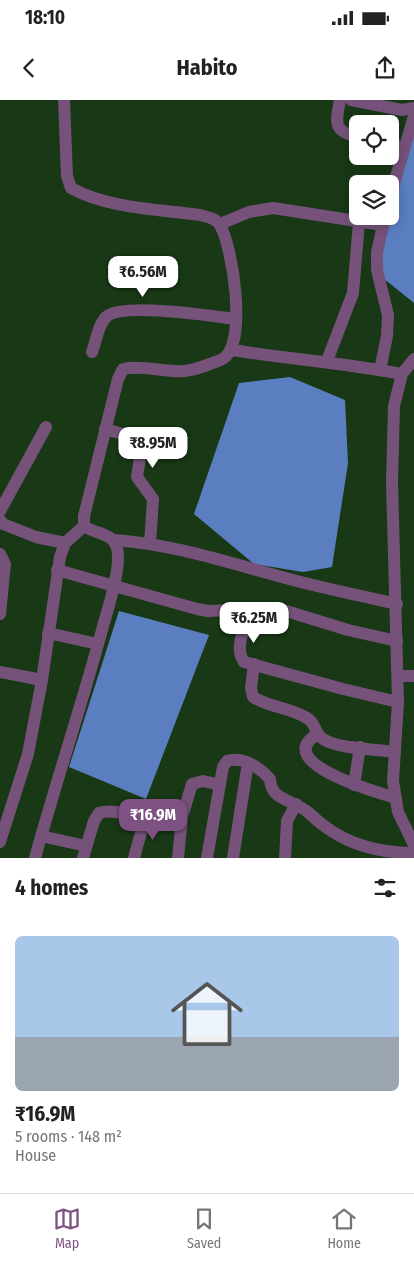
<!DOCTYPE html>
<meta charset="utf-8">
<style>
body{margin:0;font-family:"Fira Sans Condensed",sans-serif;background:#f6f6f6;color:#222;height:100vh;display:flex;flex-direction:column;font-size:19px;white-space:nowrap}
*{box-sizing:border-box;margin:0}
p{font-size:16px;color:#767676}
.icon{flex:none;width:28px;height:28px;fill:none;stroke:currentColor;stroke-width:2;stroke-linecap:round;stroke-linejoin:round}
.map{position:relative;height:758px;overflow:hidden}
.sheet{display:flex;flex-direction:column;background:#fff;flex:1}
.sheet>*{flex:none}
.tools{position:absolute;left:349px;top:15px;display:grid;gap:10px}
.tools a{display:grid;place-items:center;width:50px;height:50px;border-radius:8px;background:#fff;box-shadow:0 2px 12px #0003;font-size:25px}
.price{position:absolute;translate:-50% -42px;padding:0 11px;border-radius:10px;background:#fff;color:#222;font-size:16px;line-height:32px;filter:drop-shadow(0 1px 2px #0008)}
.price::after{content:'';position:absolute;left:50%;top:30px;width:15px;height:11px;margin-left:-8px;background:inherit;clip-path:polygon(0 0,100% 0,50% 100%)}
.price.selected{background:#7d5283;color:#fff}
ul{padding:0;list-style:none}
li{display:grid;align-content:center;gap:10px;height:265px;padding:0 15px}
li span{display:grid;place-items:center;height:155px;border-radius:8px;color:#555}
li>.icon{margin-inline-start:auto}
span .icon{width:90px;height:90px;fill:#fffc;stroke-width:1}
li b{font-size:21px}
h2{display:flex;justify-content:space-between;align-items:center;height:60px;padding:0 15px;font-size:21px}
.status{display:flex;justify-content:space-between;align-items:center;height:35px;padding:0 25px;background:#fff;direction:ltr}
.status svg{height:14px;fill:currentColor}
header{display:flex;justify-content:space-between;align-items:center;height:65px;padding:0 15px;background:#fff;font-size:22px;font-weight:700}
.tabs{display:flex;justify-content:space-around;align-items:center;height:70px;border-top:1px solid #e0e0e0;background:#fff;font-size:14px;color:#767676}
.tabs a{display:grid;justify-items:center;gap:2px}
.tabs .selected{color:#7d5283}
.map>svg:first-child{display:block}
.water{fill:#5b7ec1}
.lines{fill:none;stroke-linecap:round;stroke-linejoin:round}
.minor{stroke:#76527b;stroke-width:12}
</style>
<div class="status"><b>18:10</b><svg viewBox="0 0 49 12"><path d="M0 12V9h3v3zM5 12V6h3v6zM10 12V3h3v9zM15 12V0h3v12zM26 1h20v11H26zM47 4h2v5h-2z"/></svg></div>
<header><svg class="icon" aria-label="back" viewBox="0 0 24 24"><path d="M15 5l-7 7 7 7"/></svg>Habito<svg class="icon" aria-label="share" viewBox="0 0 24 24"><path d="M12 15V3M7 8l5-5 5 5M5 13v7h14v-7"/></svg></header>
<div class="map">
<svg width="414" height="758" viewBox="0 0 414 758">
<rect width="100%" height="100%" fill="#183816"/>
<g class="water">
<path d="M414,31V203L383,178L380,144Z"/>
<path d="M290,277L345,300L348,363L332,467L303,472L254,464L194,414L239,283Z"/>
<path d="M119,511L209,535L146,699L69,667Z"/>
</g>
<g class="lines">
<g class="minor">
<path d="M340,0C336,22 332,31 358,37"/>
<path d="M351,0L402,10L414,8"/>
<path d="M390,44L404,48"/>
<path d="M390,97L414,16"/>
<path d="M220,124L249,112L273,108L382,125"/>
<path d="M232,250C289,259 346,263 402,274"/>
<path d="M92,252C96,242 98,225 106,217C122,202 213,216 235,219"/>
<path d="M414,259L402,274L394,306L392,382L398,602L393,681L398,712L414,745"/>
<path d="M327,261L353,193L359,122"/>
<path d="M380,270L387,236L388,215L377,170V152L385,116"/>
<path d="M105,329L130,336L138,341L141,351L137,377L153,399L150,443"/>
<path d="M0,411L46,327"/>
<path d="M0,420L3,424L36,437L65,443"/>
<path d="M114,440C171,444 223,461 278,476C317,487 357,495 397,504"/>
<path d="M0,454L5,464L0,514"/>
<path d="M57,470L197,509L208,511L231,510L251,516"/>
<path d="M48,533L98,544"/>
<path d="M397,541L348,530L283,510L256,508C246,522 233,546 244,562L343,589L398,602"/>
<path d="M254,564L251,588L253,597C269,607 290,608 307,618C316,623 314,633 323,639C338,649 376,649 395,652"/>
<path d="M0,572L42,580"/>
<path d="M398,576H414"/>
<path d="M318,634C269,662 379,693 396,698"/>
<path d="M354,685L360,647"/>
<path d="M41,736L86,746"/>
<path d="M0,742L28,654L42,580L60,457L65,443L84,426"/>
<path d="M35,758C56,682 81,607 102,530C107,511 122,467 117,448C114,433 95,434 84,426V416L118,279L123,269C141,265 158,271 176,271C188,272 199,268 210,264C214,262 220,261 224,258C247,241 233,148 220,125C216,118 207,117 200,115C158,109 109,109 71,88L67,76L64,0"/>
<path d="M83,758L94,721L99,713C114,708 130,716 146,718C158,719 170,719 182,717L192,684L203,681L220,685"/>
<path d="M134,758L145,718"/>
<path d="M178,758L182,717"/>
<path d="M207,758L223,667L227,661C243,656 259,667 270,679C271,700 290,699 305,710C311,714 316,720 323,725C350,746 381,753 414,753"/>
<path d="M233,758L248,663"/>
<path d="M285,758L287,721L296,704"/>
</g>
</g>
</svg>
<div class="tools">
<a><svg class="icon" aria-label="locate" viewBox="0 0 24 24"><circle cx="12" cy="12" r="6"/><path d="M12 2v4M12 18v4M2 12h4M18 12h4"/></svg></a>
<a><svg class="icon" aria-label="layers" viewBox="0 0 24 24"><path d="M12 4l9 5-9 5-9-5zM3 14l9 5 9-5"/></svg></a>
</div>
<b class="price" style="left:143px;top:198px">₹6.56M</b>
<b class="price" style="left:153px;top:369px">₹8.95M</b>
<b class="price" style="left:254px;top:544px">₹6.25M</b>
<b class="price selected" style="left:153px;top:741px">₹16.9M</b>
</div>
<section class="sheet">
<h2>4 homes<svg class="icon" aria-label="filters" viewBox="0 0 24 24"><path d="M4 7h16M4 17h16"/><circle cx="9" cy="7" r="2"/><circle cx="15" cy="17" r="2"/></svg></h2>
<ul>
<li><span style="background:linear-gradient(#a9c7e8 65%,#9aa5b1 0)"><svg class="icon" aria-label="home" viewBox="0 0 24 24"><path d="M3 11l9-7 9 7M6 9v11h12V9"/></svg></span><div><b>₹16.9M</b><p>5 rooms · 148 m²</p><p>House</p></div></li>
</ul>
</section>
<nav class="tabs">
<a class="selected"><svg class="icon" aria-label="map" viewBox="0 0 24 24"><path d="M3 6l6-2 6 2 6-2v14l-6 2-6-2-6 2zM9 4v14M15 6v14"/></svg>Map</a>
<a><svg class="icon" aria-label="saved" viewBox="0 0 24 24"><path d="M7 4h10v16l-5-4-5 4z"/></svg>Saved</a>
<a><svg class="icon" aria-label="home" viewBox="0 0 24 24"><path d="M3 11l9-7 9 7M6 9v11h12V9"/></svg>Home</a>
</nav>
